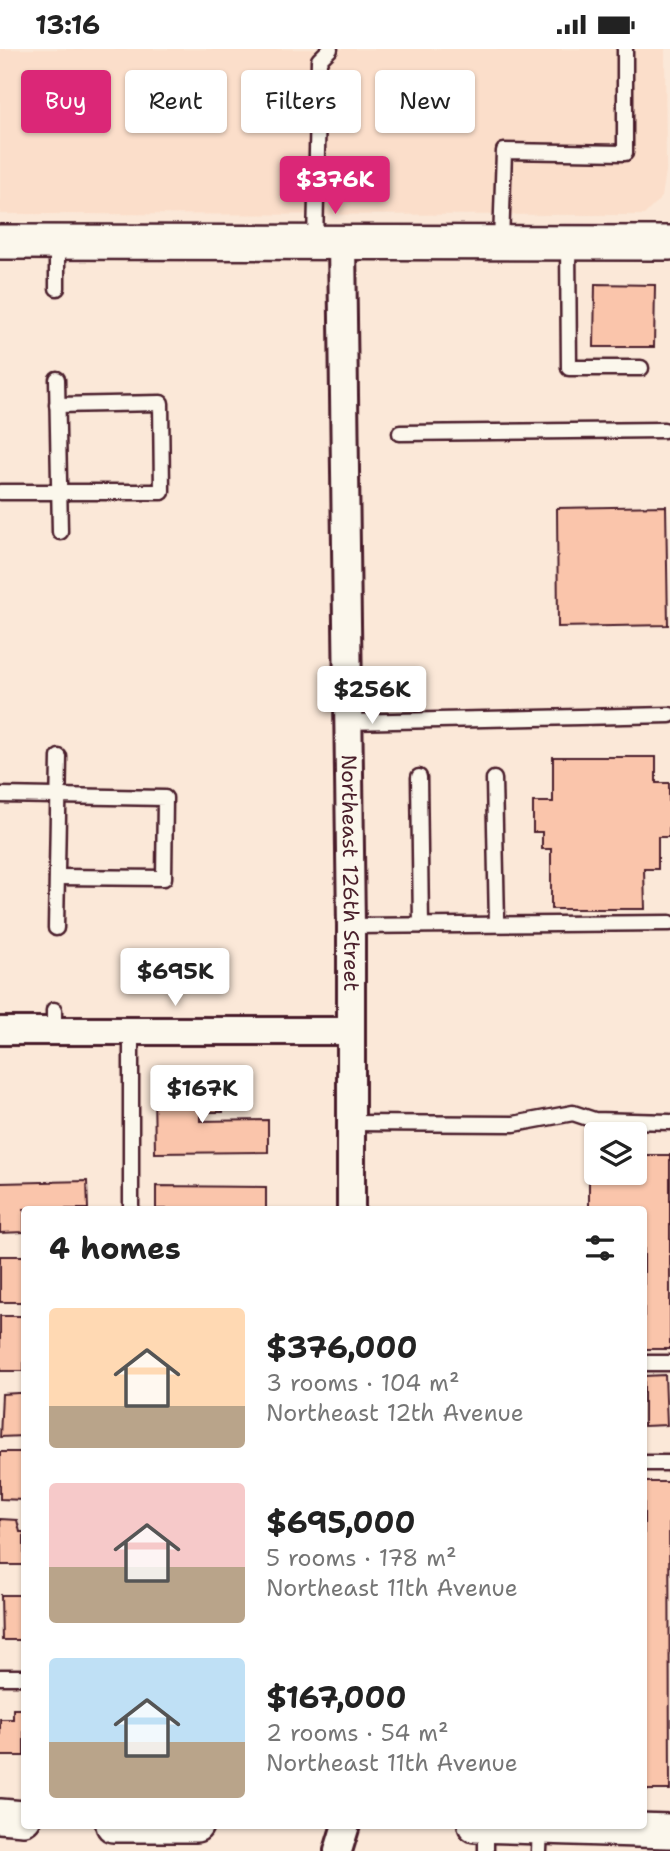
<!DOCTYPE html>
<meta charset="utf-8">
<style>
body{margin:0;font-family:"Shantell Sans",sans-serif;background:#f2f2f2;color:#222;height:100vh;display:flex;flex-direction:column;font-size:26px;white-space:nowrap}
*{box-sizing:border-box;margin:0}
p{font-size:23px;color:#767676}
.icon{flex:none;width:38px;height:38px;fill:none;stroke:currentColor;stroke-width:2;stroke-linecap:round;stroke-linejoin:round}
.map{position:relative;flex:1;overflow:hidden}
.side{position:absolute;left:21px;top:1157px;width:626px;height:623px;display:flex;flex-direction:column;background:#fff;border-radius:7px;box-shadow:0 2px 5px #0004}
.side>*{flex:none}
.guide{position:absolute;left:21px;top:21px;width:628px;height:63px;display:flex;gap:14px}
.buttons{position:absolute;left:584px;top:1073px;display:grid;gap:14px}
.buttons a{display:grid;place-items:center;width:63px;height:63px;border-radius:7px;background:#fff;box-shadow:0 2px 5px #0004;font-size:35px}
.price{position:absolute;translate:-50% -60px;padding:0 16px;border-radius:7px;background:#fff;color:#222;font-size:23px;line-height:46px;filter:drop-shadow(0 2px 4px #0008)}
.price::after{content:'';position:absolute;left:50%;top:42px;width:21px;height:16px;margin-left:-10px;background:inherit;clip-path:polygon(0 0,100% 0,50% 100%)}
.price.active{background:#db2777;color:#fff}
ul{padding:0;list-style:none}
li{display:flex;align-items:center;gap:21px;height:175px;padding:0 28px}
li span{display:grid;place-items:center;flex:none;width:196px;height:140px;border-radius:7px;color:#555}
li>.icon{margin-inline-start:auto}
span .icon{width:84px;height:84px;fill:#fffc;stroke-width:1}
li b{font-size:30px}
h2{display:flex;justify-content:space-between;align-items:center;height:84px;padding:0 28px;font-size:30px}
.tag{padding:0 24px;border-radius:7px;background:#fff;box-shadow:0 2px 5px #0004;font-size:24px;line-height:63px}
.tag.active{background:#db2777;color:#fff}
.status{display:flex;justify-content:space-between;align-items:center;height:49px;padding:0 35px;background:#fff;direction:ltr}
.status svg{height:19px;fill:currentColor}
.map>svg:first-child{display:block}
.built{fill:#fbdeca}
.building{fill:#fac5ab;stroke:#4a1f2b;stroke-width:2}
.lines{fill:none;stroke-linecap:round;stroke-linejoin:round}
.service-casing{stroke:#4a1f2b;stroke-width:19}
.minor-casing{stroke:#4a1f2b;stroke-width:32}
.tertiary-casing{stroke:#4a1f2b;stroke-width:38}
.service{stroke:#fbf7ec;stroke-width:14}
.minor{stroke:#fbf7ec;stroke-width:26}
.tertiary{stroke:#fbf7ec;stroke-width:33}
.labels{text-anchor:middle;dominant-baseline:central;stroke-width:6;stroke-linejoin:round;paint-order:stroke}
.street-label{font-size:21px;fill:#4a1f2b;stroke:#fbf7ec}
</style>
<div class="status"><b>13:16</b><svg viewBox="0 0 49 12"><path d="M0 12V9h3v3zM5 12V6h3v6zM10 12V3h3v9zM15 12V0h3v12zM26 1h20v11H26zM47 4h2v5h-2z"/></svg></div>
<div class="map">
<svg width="670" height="1802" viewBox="0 0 670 1802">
<rect width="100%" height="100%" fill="#fbe8d8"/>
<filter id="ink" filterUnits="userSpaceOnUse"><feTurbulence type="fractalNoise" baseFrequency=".0143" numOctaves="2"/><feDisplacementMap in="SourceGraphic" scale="14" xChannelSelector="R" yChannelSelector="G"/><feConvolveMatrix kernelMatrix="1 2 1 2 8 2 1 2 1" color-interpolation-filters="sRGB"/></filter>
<g filter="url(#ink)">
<path class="built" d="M0,0H665L666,122L662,148L644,166L0,165Z"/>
<g class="building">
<path d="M595,235L655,236L654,298H594Z"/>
<path d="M666,457L668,576L558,578L557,459Z"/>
<path d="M553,708H656V734H669V788H658V820H644L645,860H551V800H542V783H533V753H553Z"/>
<path d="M223,1039V1063H200V1072L268,1071V1103L155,1104L154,1040Z"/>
<path d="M635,1106H670V1300H644V1160H589V1107H597V1124H635Z"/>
<path d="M87,1132L88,1160H24V1183L0,1184V1134Z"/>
<path d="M156,1137L266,1138V1160H156Z"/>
<rect x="0" y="1207" width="24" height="46"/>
<rect x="0" y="1267" width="24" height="55"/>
<path d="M665,1326L667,1376L644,1377V1327Z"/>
<path d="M18,1344H24V1387L0,1388L2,1345Z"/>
<path d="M0,1403H24V1451L0,1450Z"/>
<path d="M644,1433H669L670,1741H644Z"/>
<path d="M0,1470L17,1471L20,1483H24V1516H1Z"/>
<path d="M1,1546H24V1591H2Z"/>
<path d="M13,1660H24V1707H0V1670H13Z"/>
</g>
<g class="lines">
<defs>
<g id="service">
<path d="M315,194L319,11L330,0"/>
<path d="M501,194L504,102L625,104V0"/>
<path d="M568,194L569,319H641"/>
<path d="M57,239V193"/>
<path d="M57,330L60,483"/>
<path d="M400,384L664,381"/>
<path d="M0,443H162L161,354L57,356"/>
<path d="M348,673L670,666"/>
<path d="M419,728L421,876"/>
<path d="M494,730L497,875"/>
<path d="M0,746L165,749L164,829L57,828"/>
<path d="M351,877L670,874"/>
<path d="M56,879L59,708"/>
<path d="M131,982V1160"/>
<path d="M54,983V961"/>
<path d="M350,1074L514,1075L573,1064L594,1071L670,1073"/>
<path d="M644,1314H670"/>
<path d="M644,1414H670"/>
<path d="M0,1628H24"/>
<path d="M486,1777V1802"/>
<path d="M539,1802L540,1778"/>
</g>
<g id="minor">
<path id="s1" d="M342,194L351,877V1160"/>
<path d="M0,982H349"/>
<path d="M338,1802L346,1776"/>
</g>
<g id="tertiary">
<path d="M0,193L670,194"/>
<path d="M0,1767L24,1769"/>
<path d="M113,1776H196"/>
<path d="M475,1776L670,1782"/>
</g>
</defs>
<use href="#service" class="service-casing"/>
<use href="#minor" class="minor-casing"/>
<use href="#tertiary" class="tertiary-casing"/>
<use href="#service" class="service"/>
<use href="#minor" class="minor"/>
<use href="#tertiary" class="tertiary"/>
</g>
</g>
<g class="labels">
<g class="street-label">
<text stroke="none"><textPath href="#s1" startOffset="630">Northeast 126th Street</textPath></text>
</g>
</g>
</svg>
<div class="buttons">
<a><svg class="icon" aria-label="layers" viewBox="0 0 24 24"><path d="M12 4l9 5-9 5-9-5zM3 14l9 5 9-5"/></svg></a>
</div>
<b class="price active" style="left:335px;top:167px">$376K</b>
<b class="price" style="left:372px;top:677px">$256K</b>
<b class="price" style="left:175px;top:959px">$695K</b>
<b class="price" style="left:202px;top:1076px">$167K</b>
<div class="guide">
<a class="tag active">Buy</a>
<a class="tag">Rent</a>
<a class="tag">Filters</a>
<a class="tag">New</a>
</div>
<section class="side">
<h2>4 homes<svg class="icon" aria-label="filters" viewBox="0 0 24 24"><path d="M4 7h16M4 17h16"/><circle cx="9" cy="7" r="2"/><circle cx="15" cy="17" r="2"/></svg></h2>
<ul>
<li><span style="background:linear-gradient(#ffd9b3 70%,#b9a48a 0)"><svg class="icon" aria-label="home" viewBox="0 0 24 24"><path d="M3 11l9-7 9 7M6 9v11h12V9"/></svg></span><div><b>$376,000</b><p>3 rooms · 104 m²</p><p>Northeast 12th Avenue</p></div></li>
<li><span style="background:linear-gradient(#f6c9c9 60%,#b9a48a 0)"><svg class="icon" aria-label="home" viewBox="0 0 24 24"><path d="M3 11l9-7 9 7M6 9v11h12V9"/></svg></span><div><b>$695,000</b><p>5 rooms · 178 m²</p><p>Northeast 11th Avenue</p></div></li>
<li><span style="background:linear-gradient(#bfe0f5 60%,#b9a48a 0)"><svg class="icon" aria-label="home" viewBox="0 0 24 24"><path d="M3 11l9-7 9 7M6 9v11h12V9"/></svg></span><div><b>$167,000</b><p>2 rooms · 54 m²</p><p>Northeast 11th Avenue</p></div></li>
</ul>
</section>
</div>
